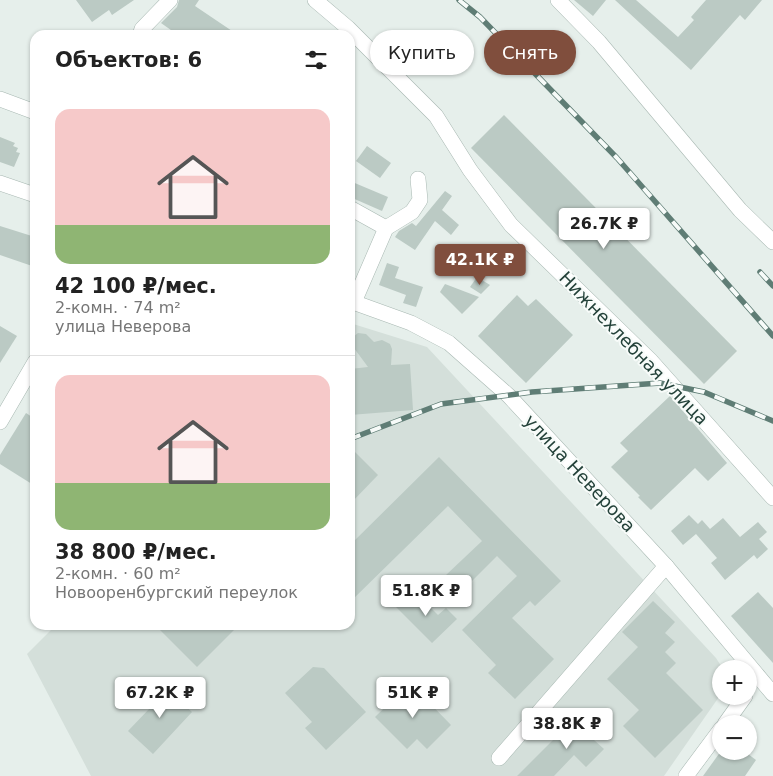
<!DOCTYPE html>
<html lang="ru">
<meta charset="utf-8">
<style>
body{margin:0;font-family:"DejaVu Sans",sans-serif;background:#f2f2f2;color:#222;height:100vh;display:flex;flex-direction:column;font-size:19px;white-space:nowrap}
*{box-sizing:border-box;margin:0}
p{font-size:16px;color:#767676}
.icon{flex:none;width:28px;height:28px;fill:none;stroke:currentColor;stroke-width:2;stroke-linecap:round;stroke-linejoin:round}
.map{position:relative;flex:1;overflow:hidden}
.drawer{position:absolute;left:30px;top:30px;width:325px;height:600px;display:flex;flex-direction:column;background:#fff;border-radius:15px;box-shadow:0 1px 4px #0004}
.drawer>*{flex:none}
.guide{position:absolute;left:370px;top:30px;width:328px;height:45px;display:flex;gap:10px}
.tools{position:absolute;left:712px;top:660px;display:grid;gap:10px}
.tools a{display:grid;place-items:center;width:45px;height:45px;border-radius:50%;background:#fff;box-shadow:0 1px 4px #0004;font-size:25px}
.price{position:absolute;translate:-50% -42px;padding:0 11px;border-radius:5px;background:#fff;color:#222;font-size:16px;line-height:32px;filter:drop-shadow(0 1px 2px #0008)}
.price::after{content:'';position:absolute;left:50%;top:30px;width:15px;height:11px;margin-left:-8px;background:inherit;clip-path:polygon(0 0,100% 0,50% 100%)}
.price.active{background:#804e3d;color:#fff}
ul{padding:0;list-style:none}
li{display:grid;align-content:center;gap:10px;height:265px;padding:0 25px}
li+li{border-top:1px solid #e0e0e0}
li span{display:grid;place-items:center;height:155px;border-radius:15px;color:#555}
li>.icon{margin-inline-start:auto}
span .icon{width:90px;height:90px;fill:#fffc;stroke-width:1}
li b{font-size:21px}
h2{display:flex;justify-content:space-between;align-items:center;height:60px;padding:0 25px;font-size:21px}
.chip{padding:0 18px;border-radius:22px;background:#fff;box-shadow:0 1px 4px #0004;font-size:18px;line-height:45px}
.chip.active{background:#804e3d;color:#fff}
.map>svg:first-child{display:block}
.built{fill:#d4dfda}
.building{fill:#bbcac4}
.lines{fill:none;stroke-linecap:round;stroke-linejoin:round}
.minor-casing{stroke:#a8b8b2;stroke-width:16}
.minor{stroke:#fff;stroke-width:15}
.rail-casing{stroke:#5f7d75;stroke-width:5.5}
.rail{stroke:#f7fbf9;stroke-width:4;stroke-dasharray:11;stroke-linecap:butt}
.labels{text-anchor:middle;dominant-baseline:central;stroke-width:4;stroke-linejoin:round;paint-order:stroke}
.street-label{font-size:18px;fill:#24423a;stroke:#f7fbf9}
</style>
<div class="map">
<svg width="773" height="776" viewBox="0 0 773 776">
<rect width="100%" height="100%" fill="#e6efeb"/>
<path class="built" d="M350,323L427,347L716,658L723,669H721V694L664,776H91L27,654L56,625H350Z"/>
<g class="building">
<path d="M76,0H134L112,15L109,10L92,22Z"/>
<path d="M179,0H199L195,6L238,35H178L161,23L177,7Z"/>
<path d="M574,0H606L593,16Z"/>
<path d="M615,0H636L678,37L694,20L691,17L706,0H762L745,20L740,15L691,70Z"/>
<path d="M504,115L737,351L704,384L471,148Z"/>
<path d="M0,137L15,143L13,146L18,148L16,152L20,153L14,167L0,162Z"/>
<path d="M367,146L391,163L380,178L356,161Z"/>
<path d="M350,181L388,197L382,211L350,197Z"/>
<path d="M445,191L452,196L442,210L459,225L451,235L435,221L415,250L395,237L399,231L412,223L416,226Z"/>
<path d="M0,226L35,237V267L0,255Z"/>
<path d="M387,263L399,267L395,278L423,287L416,307L403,303L406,295L379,285Z"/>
<path d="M477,277L490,285L481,294L470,287Z"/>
<path d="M445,284L479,297L462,314L440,292Z"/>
<path d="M517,295L528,306L536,299L573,335L526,383L478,336Z"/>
<path d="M0,326L17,336L0,363Z"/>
<path d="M358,333L366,334L374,342L382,340L390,344L392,349L391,365L410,364L413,410L350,415V369L368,367L351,344L353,337Z"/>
<path d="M670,396L727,463L708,481L695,468L651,510L638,497L640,496L611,467L628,451L620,443Z"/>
<path d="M26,413L35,419V486L0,464V455Z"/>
<path d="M350,447L378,475L350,504Z"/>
<path d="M439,457L561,581L535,606L530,601L512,618L554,659L515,699L488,673L496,665L462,630L517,576L497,556L462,591L446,575L482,541L448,506L350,602V545Z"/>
<path d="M689,515L698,524L702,520L710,529L723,518L740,537L758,522L767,532L759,539L768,549L757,559L754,555L725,580L711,563L717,558L696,534L683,545L671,531Z"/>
<path d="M413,590L438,615L446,608L457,619L432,643L396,607Z"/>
<path d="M758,592L773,608V663L731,616Z"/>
<path d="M653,601L675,622L665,633L675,642L665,652L676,663L666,673L703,710L655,758L623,726L639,710L607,679L638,647L622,632Z"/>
<path d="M155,625H239L197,667Z"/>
<path d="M313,667L324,668L366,712L326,750L305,728L312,722L285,693Z"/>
<path d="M410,683L451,725L427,749L417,739L407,749L375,717Z"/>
<path d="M161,684L192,712L153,754L128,731L150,708L144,703Z"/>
<path d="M586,715L602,731L594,740L604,749L586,767L574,755L554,776H517L564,729L568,733Z"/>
<path d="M721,751H744L756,760L745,776H703Z"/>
</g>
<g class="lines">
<defs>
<g id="minor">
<path d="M315,0L348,28L436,116L470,170L511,225L651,361L773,498"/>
<path d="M558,0L599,42L740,210L773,242"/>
<path d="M140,35L142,29L170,0"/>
<path d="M0,99L35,112"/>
<path d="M0,183L35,195"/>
<path d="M350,208L386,228"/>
<path d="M350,301L411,323L449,343L509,396L666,566L773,694"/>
<path d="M354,302L386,228L412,212L420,200L418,179"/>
<path d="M0,422L35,362"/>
<path d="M725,724L745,696"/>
<path d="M499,758L666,566"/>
<path d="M686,776L721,729"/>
</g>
</defs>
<use href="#minor" class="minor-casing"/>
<use href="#minor" class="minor"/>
<defs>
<g id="rail">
<path d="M459,0L480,17L617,158L773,336"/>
<path d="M760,272L773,286"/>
<path d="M350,439L441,404L532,392L660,383L704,392L773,421"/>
</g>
</defs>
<use href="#rail" class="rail-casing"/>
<use href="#rail" class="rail"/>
</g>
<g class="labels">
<g class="street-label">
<text transform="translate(634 348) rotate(46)">Нижнехлебная улица</text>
<text transform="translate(580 473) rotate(47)">улица Неверова</text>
</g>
</g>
</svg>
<div class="tools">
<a>+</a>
<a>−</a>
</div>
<b class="price" style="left:604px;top:250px">26.7K ₽</b>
<b class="price active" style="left:480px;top:286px">42.1K ₽</b>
<b class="price" style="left:426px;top:617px">51.8K ₽</b>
<b class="price" style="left:160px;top:719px">67.2K ₽</b>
<b class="price" style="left:413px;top:719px">51K ₽</b>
<b class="price" style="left:567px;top:750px">38.8K ₽</b>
<div class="guide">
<a class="chip">Купить</a>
<a class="chip active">Снять</a>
</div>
<section class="drawer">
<h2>Объектов: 6<svg class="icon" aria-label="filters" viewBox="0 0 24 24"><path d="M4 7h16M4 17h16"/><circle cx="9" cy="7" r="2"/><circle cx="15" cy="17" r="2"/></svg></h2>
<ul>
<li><span style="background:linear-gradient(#f6c9c9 75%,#8fb573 0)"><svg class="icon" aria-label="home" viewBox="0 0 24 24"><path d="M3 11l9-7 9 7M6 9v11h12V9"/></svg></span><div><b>42 100 ₽/мес.</b><p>2-комн. · 74 m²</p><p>улица Неверова</p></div></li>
<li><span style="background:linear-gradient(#f6c9c9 70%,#8fb573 0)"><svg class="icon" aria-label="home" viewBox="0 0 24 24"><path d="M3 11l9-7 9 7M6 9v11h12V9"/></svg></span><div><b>38 800 ₽/мес.</b><p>2-комн. · 60 m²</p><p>Новооренбургский переулок</p></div></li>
</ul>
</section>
</div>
